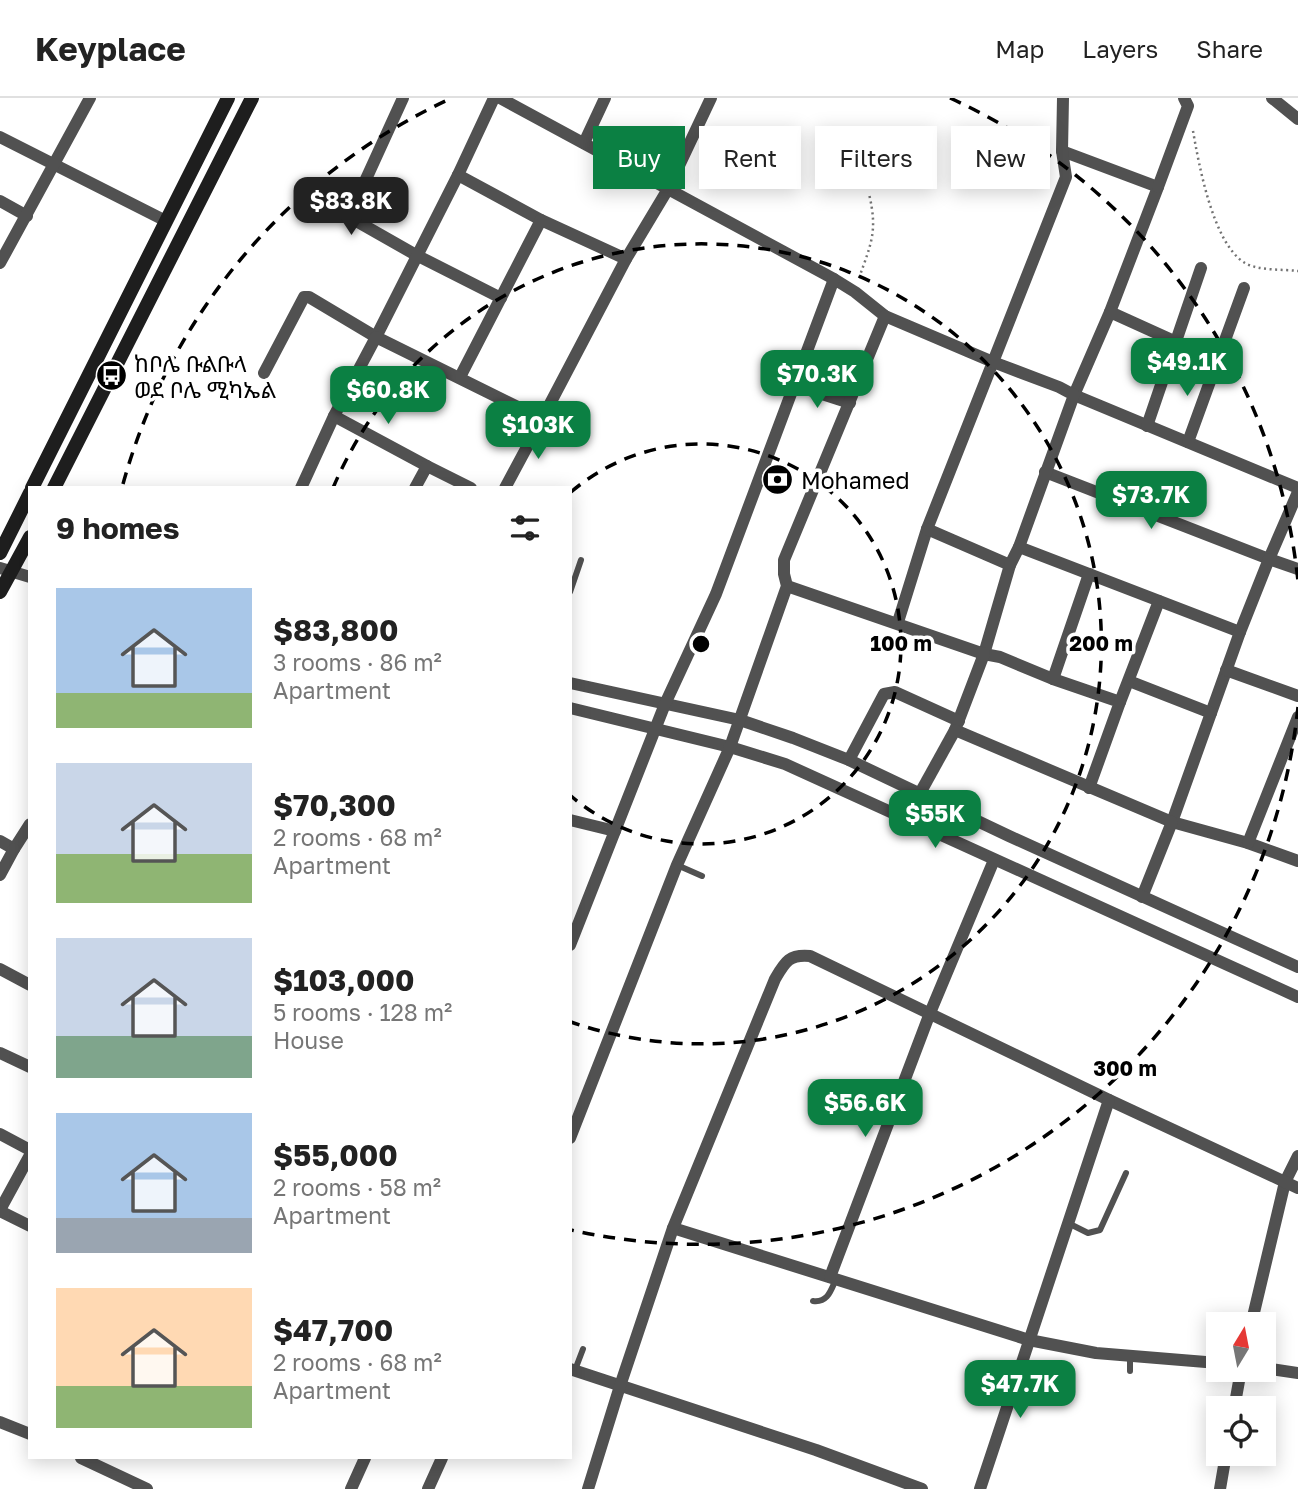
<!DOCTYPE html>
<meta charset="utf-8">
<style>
body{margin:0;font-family:"Golos Text","Noto Sans Ethiopic",sans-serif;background:#f6f6f6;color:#222;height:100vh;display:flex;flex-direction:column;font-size:26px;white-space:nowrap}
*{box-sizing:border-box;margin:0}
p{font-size:23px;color:#767676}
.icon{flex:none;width:38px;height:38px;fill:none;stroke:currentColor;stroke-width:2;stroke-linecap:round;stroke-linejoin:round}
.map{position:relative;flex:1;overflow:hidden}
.sheet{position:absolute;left:28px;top:388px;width:544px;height:973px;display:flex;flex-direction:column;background:#fff;border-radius:0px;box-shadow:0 4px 18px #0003}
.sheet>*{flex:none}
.banner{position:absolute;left:593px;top:28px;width:598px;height:63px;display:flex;gap:14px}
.needle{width:46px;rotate:10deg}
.tools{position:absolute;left:1206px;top:1214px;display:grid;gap:14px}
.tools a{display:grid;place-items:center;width:70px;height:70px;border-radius:0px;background:#fff;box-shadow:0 4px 18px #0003;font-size:35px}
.price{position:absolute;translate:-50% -60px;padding:0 16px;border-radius:14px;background:#0b8043;color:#fff;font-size:23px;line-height:46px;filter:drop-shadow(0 2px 4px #0008)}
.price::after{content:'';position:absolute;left:50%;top:42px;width:21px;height:16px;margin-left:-10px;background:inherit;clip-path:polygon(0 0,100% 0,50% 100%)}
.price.selected{background:#222;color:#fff}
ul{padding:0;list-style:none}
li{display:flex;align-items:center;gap:21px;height:175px;padding:0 28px}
li span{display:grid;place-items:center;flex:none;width:196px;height:140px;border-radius:0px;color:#555}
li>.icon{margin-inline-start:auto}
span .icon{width:84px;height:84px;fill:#fffc;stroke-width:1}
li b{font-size:30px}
h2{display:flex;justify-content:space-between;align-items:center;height:84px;padding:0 28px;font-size:30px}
.tag{padding:0 24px;border-radius:0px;background:#fff;box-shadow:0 4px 18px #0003;font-size:24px;line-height:63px}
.tag.selected{background:#0b8043;color:#fff}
header{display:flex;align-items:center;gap:42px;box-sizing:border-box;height:98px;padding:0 35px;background:#fff;border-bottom:2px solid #e0e0e0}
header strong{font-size:33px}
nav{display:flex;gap:38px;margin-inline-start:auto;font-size:24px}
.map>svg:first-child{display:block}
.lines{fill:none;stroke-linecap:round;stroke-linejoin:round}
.path{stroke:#737373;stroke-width:2.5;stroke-dasharray:2 3.5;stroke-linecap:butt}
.lane{stroke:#515151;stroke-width:6}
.street{stroke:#515151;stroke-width:12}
.secondary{stroke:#1e1e1e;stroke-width:14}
.ring{fill:none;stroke:#000;stroke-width:3.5;stroke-dasharray:12 9}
.labels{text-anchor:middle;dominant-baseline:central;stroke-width:7;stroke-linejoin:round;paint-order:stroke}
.poi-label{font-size:23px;fill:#000;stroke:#fff;text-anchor:start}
.centre{fill:#000;stroke:#fff;stroke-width:3.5}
.ring-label{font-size:21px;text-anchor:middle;font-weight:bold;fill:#000;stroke:#fff;stroke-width:7;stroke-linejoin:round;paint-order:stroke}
</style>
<header>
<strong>Keyplace</strong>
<nav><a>Map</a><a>Layers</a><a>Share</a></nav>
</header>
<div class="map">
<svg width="1298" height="1391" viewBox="0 0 1298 1391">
<rect width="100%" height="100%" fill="#fff"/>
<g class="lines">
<g class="path">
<path d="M1193,33C1199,67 1213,146 1245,165C1259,173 1282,171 1298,173"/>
<path d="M859,180C871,146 878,133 869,96"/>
</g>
<g class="lane">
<path d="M570,494L581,462"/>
<path d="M677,767L702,778"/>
<path d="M1068,1125L1088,1135L1100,1132L1126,1075"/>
<path d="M813,1203C828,1205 831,1192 836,1181"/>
<path d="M575,1272L583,1251"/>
<path d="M1130,1273V1258"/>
</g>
<g class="street">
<path d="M403,0L356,103L354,115L358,124L416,157L501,200"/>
<path d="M500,0L668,91L711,0"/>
<path d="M1272,0L1298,21"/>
<path d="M0,39L166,123"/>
<path d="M584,45L605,0"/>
<path d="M1062,53L1158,89L1110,214"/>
<path d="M458,77L541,122"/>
<path d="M1158,89L1188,8L1184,0"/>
<path d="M0,103L27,118"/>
<path d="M0,165L90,0"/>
<path d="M1217,266L1174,243L1110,214L1074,297L1298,390"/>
<path d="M264,275L304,199H309L376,239L458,77L494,0"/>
<path d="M460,279L541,122L626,161"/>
<path d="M794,287L850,305"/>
<path d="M334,318L427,368"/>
<path d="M1147,328L1201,170"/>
<path d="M1188,344L1244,190"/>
<path d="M1045,374L1269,461L1298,394"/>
<path d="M301,390L334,318L376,239L542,321L626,161L668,91L834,181L855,194L885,218L993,264L927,431L898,524"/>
<path d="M415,390L427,368L471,390"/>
<path d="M505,390L542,321"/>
<path d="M927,431L1010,467L984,556L1000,559L1053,581L1120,604L1089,690"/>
<path d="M1019,449L1240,534"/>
<path d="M1010,467L1019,449L1074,297L1059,289L993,264L1066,79L1062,53L1063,0"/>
<path d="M0,470L30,479"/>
<path d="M1298,471L1269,461L1240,534L1172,724L1248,745L1298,763"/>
<path d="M787,488L984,556L955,632L1172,724L1142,799"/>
<path d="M1226,572L1298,598"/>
<path d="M1053,581L1089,476"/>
<path d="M1129,583L1211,615"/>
<path d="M570,585L740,622L793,640L849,662L1009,738L1298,869"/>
<path d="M1120,604L1159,503"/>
<path d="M570,610L730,649L785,666L1298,899"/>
<path d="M849,662L884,596L895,594L959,623"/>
<path d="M919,697L955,632"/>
<path d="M570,722L615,733"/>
<path d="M0,743L14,751L30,726"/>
<path d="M1248,745L1298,619"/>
<path d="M0,777L14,751"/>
<path d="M570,847L665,606L716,496L834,181"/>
<path d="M0,871L30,887"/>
<path d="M0,955L30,969"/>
<path d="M0,1036L30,1052"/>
<path d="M570,1040L677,767L730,649L787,488L784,476V462L885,218"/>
<path d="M0,1112L30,1057"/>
<path d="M0,1113L30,1128"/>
<path d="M673,1130L1029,1242L1096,1255L1218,1265"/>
<path d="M830,1179L930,915L994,762"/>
<path d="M1251,1227L1285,1084L1298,1058"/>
<path d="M1264,1270L1298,1275"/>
<path d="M570,1271L816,1352L922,1391"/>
<path d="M1234,1311L1241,1272"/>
<path d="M0,1324L30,1336"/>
<path d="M81,1360L147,1391"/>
<path d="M351,1391L365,1360"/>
<path d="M428,1391L442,1360"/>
<path d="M588,1391L620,1288L673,1130L775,881C785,864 789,856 810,858L1109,1002L1298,1090"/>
<path d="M980,1391L1109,1002"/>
<path d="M1220,1391L1226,1356"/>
</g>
<g class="secondary">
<path d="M32,390L228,0"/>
<path d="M54,390L252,0"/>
<path d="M0,455L30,395"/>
<path d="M0,494L30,439"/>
</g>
</g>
<g class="ring">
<path d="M571 394A200 200 0 1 1 571 698"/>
<path d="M333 390A400 400 0 1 1 571 924"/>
<path d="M1298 609A600 600 0 0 1 571 1132M123 386A600 600 0 0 1 452 0M950 0A600 600 0 0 1 1298 483"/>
</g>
<defs>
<symbol id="bus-disc" viewBox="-11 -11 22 22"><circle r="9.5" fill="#000" stroke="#fff"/><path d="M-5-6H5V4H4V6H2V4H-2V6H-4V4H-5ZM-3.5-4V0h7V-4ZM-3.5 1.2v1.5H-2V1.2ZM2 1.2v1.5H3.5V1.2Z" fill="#fff"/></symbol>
<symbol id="bank-disc" viewBox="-11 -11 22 22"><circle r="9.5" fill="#000" stroke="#fff"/><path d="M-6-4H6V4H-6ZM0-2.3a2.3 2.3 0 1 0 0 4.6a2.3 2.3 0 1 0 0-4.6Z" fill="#fff"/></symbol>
</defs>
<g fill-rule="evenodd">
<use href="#bus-disc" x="94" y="260" width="35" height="35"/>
<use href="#bank-disc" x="760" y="364" width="35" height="35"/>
</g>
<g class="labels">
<g class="poi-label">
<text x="134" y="265">ከቦሌ ቡልቡላ<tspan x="134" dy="26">ወደ ቦሌ ሚካኤል</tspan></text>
<text x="801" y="382">Mohamed</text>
</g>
</g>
<circle cx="701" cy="546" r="10" class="centre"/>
<g class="ring-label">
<text x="901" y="553">100 m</text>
<text x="1101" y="553">200 m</text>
<text x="1125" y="978">300 m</text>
</g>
</svg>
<div class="tools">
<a><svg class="needle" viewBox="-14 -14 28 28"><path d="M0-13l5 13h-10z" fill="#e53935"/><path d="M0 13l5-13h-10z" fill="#767676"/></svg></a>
<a><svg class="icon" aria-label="locate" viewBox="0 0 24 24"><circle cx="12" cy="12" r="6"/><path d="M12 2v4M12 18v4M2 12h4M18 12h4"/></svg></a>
</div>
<b class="price selected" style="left:351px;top:139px">$83.8K</b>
<b class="price" style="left:1187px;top:300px">$49.1K</b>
<b class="price" style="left:817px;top:312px">$70.3K</b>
<b class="price" style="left:388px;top:328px">$60.8K</b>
<b class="price" style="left:538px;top:363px">$103K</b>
<b class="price" style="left:1151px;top:433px">$73.7K</b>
<b class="price" style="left:935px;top:752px">$55K</b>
<b class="price" style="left:865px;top:1041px">$56.6K</b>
<b class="price" style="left:1020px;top:1322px">$47.7K</b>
<div class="banner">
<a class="tag selected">Buy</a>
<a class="tag">Rent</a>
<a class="tag">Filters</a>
<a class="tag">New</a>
</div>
<section class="sheet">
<h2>9 homes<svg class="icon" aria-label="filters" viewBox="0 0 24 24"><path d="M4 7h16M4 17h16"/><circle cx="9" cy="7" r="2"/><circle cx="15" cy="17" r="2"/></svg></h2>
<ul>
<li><span style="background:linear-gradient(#a9c7e8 75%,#8fb573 0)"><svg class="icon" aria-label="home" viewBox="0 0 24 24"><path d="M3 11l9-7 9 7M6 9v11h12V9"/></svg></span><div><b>$83,800</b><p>3 rooms · 86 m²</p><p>Apartment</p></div></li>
<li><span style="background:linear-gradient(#c9d6e8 65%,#8fb573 0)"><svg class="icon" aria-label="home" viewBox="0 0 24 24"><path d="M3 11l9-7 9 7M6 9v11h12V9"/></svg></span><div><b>$70,300</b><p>2 rooms · 68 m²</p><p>Apartment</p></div></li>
<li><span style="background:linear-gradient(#c9d6e8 70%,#7fa58c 0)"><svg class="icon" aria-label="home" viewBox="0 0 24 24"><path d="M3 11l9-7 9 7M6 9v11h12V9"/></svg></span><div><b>$103,000</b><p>5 rooms · 128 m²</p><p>House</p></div></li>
<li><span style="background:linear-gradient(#a9c7e8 75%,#9aa5b1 0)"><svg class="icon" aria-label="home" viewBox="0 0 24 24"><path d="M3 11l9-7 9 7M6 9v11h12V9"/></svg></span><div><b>$55,000</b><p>2 rooms · 58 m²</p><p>Apartment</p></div></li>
<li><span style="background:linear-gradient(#ffd9b3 70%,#8fb573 0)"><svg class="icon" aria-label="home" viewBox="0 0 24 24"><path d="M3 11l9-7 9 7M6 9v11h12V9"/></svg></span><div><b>$47,700</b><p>2 rooms · 68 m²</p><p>Apartment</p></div></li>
</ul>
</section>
</div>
